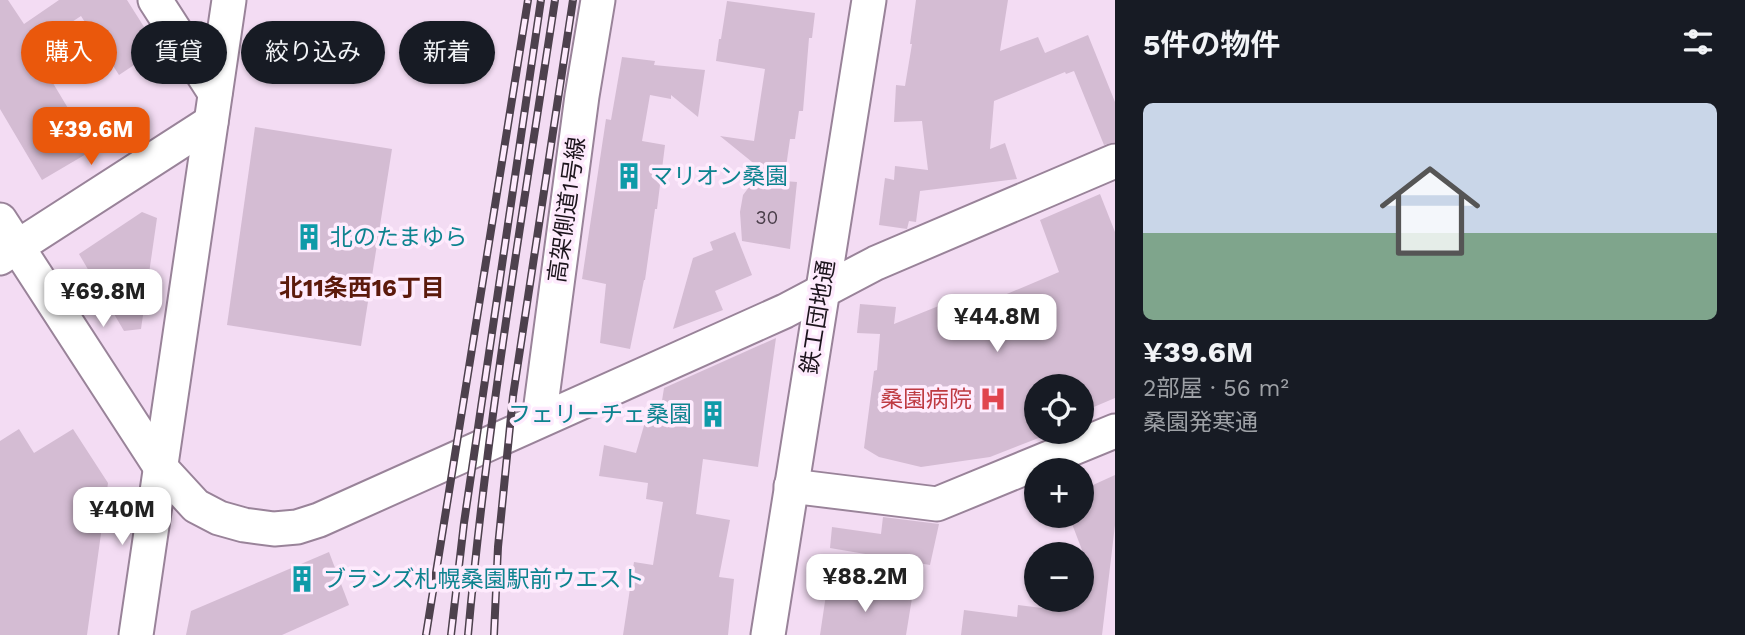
<!DOCTYPE html>
<html lang="ja">
<meta charset="utf-8">
<style>
body{margin:0;font-family:"Work Sans","Noto Sans JP",sans-serif;background:#20242c;color:#f1f3f6;height:100vh;display:flex;flex-direction:column;font-size:26px;white-space:nowrap}
*{box-sizing:border-box;margin:0}
p{font-size:23px;color:#9ea1a6}
.icon{flex:none;width:38px;height:38px;fill:none;stroke:currentColor;stroke-width:2;stroke-linecap:round;stroke-linejoin:round}
.map{position:relative;flex:1;overflow:hidden}
.drawer{display:flex;flex-direction:column;background:#171b24;width:630px}
.drawer>*{flex:none}
.guide{position:absolute;left:21px;top:21px;width:665px;height:63px;display:flex;gap:14px}
.buttons{position:absolute;left:1024px;top:374px;display:grid;gap:14px}
.buttons a{display:grid;place-items:center;width:70px;height:70px;border-radius:50%;background:#171b24;box-shadow:0 2px 5px #0004;font-size:35px}
.price{position:absolute;translate:-50% -60px;padding:0 16px;border-radius:14px;background:#fff;color:#222;font-size:23px;line-height:46px;filter:drop-shadow(0 2px 4px #0008)}
.price::after{content:'';position:absolute;left:50%;top:42px;width:21px;height:16px;margin-left:-10px;background:inherit;clip-path:polygon(0 0,100% 0,50% 100%)}
.price.on{background:#ea580c;color:#fff}
ul{padding:0;list-style:none}
li{display:grid;align-content:center;gap:14px;height:371px;padding:0 28px}
li span{display:grid;place-items:center;height:217px;border-radius:10px;color:#555}
li>.icon{margin-inline-start:auto}
span .icon{width:126px;height:126px;fill:#fffc;stroke-width:1}
li b{font-size:30px}
h2{display:flex;justify-content:space-between;align-items:center;height:84px;padding:0 28px;font-size:30px}
.pill{padding:0 24px;border-radius:32px;background:#171b24;box-shadow:0 2px 5px #0004;font-size:24px;line-height:63px}
.pill.on{background:#ea580c;color:#fff}
main{display:flex;flex:1;min-height:0}
.map>svg:first-child{display:block}
.building{fill:#d4bcd3}
.lines{fill:none;stroke-linecap:round;stroke-linejoin:round}
.minor-casing{stroke:#998399;stroke-width:37}
.minor{stroke:#fff;stroke-width:33}
.rail-casing{stroke:#4d414d;stroke-width:8}
.rail{stroke:#feebfd;stroke-width:5;stroke-dasharray:16;stroke-linecap:butt}
.labels{text-anchor:middle;dominant-baseline:central;stroke-width:7;stroke-linejoin:round;paint-order:stroke}
.number-label{font-size:19px;fill:#4a3e4a}
.culture-label{font-size:23px;fill:#0d838f;stroke:#feebfd;text-anchor:start}
.street-label{font-size:23px;fill:#1c141c;stroke:#feebfd}
.health-label{font-size:23px;fill:#be3a42;stroke:#feebfd;text-anchor:end}
.neighbourhood-label{font-size:24px;font-weight:bold;fill:#5c1a0c;stroke:#feebfd}
</style>
<main>
<div class="map">
<svg width="1115" height="635" viewBox="0 0 1115 635">
<rect width="100%" height="100%" fill="#f3dcf3"/>
<g class="building">
<path d="M0,0H8L24,24L59,0H127L158,49L119,75L81,16L32,48L93,150L42,180L0,109Z"/>
<path d="M916,0H1008L1000,51L1038,37L1045,53L1088,35L1115,102V142L1104,145L1074,71L1066,74L1065,72L994,101L990,149L1005,143L1017,179L920,191L916,222L909,221L907,229L879,225L885,178L894,180L895,166L928,170L922,121L894,122L896,85L905,86L912,44H910Z"/>
<path d="M727,1L815,13L812,38H809L803,111H799L795,139H790L784,181L797,182L790,249L742,241L740,212L743,195L762,170L720,136L754,141L765,69L716,61L719,39H721Z"/>
<path d="M622,57L655,61L654,65L705,70L698,117L671,95V99L650,95L642,141L665,145L657,209H655L645,280H644L630,349L600,343L606,284L582,279L606,119L611,120Z"/>
<path d="M255,127L392,149L361,346L227,325Z"/>
<path d="M1100,194L1115,232V398L1082,412V387H1036L1035,432H1049V434L990,457L921,467L879,457L864,448L874,371L877,370L880,334L857,333L860,304L896,307L894,324L956,299L962,313L1059,272L1040,220Z"/>
<path d="M142,212L157,218L141,329L124,331L79,254Z"/>
<path d="M735,232L752,275L715,291L723,310L673,329L693,258L713,250L710,242Z"/>
<path d="M776,338L758,467L703,459L696,514L730,520L719,577L734,579L728,635H623L634,562L653,565L663,502L646,499L648,483L599,476L604,445L636,453L650,405L661,407L664,388Z"/>
<path d="M19,429L34,453L73,429L108,483L87,635H0V441Z"/>
<path d="M1115,475V525L1102,635H961L964,610L1017,617L1018,605L1042,608L1043,600L1079,603V600H1082V550L1069,516H1082V490Z"/>
<path d="M883,517L939,524L930,565L830,548L832,527L881,534Z"/>
<path d="M329,552L349,605L282,635H186L191,611Z"/>
<path d="M827,588L912,598L906,635H820Z"/>
</g>
<g class="lines">
<defs>
<g id="minor">
<path d="M155,0L215,93"/>
<path d="M0,220L161,468L196,506L219,518L244,525L274,529L297,527L319,520L785,311L876,263L1115,161"/>
<path d="M0,258L211,122"/>
<path d="M539,420L582,96L598,0"/>
<path d="M791,486L937,504L1115,431"/>
<path d="M136,635L229,0"/>
<path d="M768,635L869,0"/>
</g>
</defs>
<use href="#minor" class="minor-casing"/>
<use href="#minor" class="minor"/>
<defs>
<g id="rail">
<path d="M426,635L528,0"/>
<path d="M451,635L464,523L541,0"/>
<path d="M468,635C487,422 523,211 555,0"/>
<path d="M494,635L498,547L513,396L573,0"/>
</g>
</defs>
<use href="#rail" class="rail-casing"/>
<use href="#rail" class="rail"/>
</g>
<defs>
<symbol id="building-bare" viewBox="-9 -9 18 18"><path d="M-4-6H4V6H1V3H-1V6H-4ZM-2.5-4.3h1.7v1.8h-1.7ZM.8-4.3h1.7v1.8H.8ZM-2.5-1h1.7V.8h-1.7ZM.8-1h1.7V.8H.8Z" fill="#0f9aa8" stroke="#feebfd" stroke-width="2.5" paint-order="stroke"/></symbol>
<symbol id="hospital-bare" viewBox="-9 -9 18 18"><path d="M-5-5h3v3.5h4V-5h3V5h-3V1.5h-4V5h-3Z" fill="#e0444e" stroke="#feebfd" stroke-width="2.5" paint-order="stroke"/></symbol>
</defs>
<g fill-rule="evenodd">
<use href="#building-bare" x="610" y="157" width="38" height="38"/>
<use href="#building-bare" x="290" y="218" width="38" height="38"/>
<use href="#hospital-bare" x="974" y="380" width="38" height="38"/>
<use href="#building-bare" x="694" y="395" width="38" height="38"/>
<use href="#building-bare" x="283" y="560" width="38" height="38"/>
</g>
<g class="labels">
<g class="number-label">
<text x="767" y="217">30</text>
</g>
<g class="culture-label">
<text x="650" y="176">マリオン桑園</text>
<text x="330" y="237">北のたまゆら</text>
<text x="692" y="414" text-anchor="end">フェリーチェ桑園</text>
<text x="323" y="579">ブランズ札幌桑園駅前ウエスト</text>
</g>
<g class="street-label">
<text transform="translate(567 210) rotate(-82)">高架側道1号線</text>
<text transform="translate(818 317) rotate(-81)">鉄工団地通</text>
</g>
<g class="health-label">
<text x="972" y="399">桑園病院</text>
</g>
<g class="neighbourhood-label">
<text x="362" y="288">北11条西16丁目</text>
</g>
</g>
</svg>
<div class="buttons">
<a><svg class="icon" aria-label="locate" viewBox="0 0 24 24"><circle cx="12" cy="12" r="6"/><path d="M12 2v4M12 18v4M2 12h4M18 12h4"/></svg></a>
<a>+</a>
<a>−</a>
</div>
<b class="price on" style="left:91px;top:167px">¥39.6M</b>
<b class="price" style="left:103px;top:329px">¥69.8M</b>
<b class="price" style="left:997px;top:354px">¥44.8M</b>
<b class="price" style="left:122px;top:547px">¥40M</b>
<b class="price" style="left:865px;top:614px">¥88.2M</b>
<div class="guide">
<a class="pill on">購入</a>
<a class="pill">賃貸</a>
<a class="pill">絞り込み</a>
<a class="pill">新着</a>
</div>
</div>
<section class="drawer">
<h2>5件の物件<svg class="icon" aria-label="filters" viewBox="0 0 24 24"><path d="M4 7h16M4 17h16"/><circle cx="9" cy="7" r="2"/><circle cx="15" cy="17" r="2"/></svg></h2>
<ul>
<li><span style="background:linear-gradient(#c9d6e8 60%,#7fa58c 0)"><svg class="icon" aria-label="home" viewBox="0 0 24 24"><path d="M3 11l9-7 9 7M6 9v11h12V9"/></svg></span><div><b>¥39.6M</b><p>2部屋 · 56 m²</p><p>桑園発寒通</p></div></li>
</ul>
</section>
</main>
